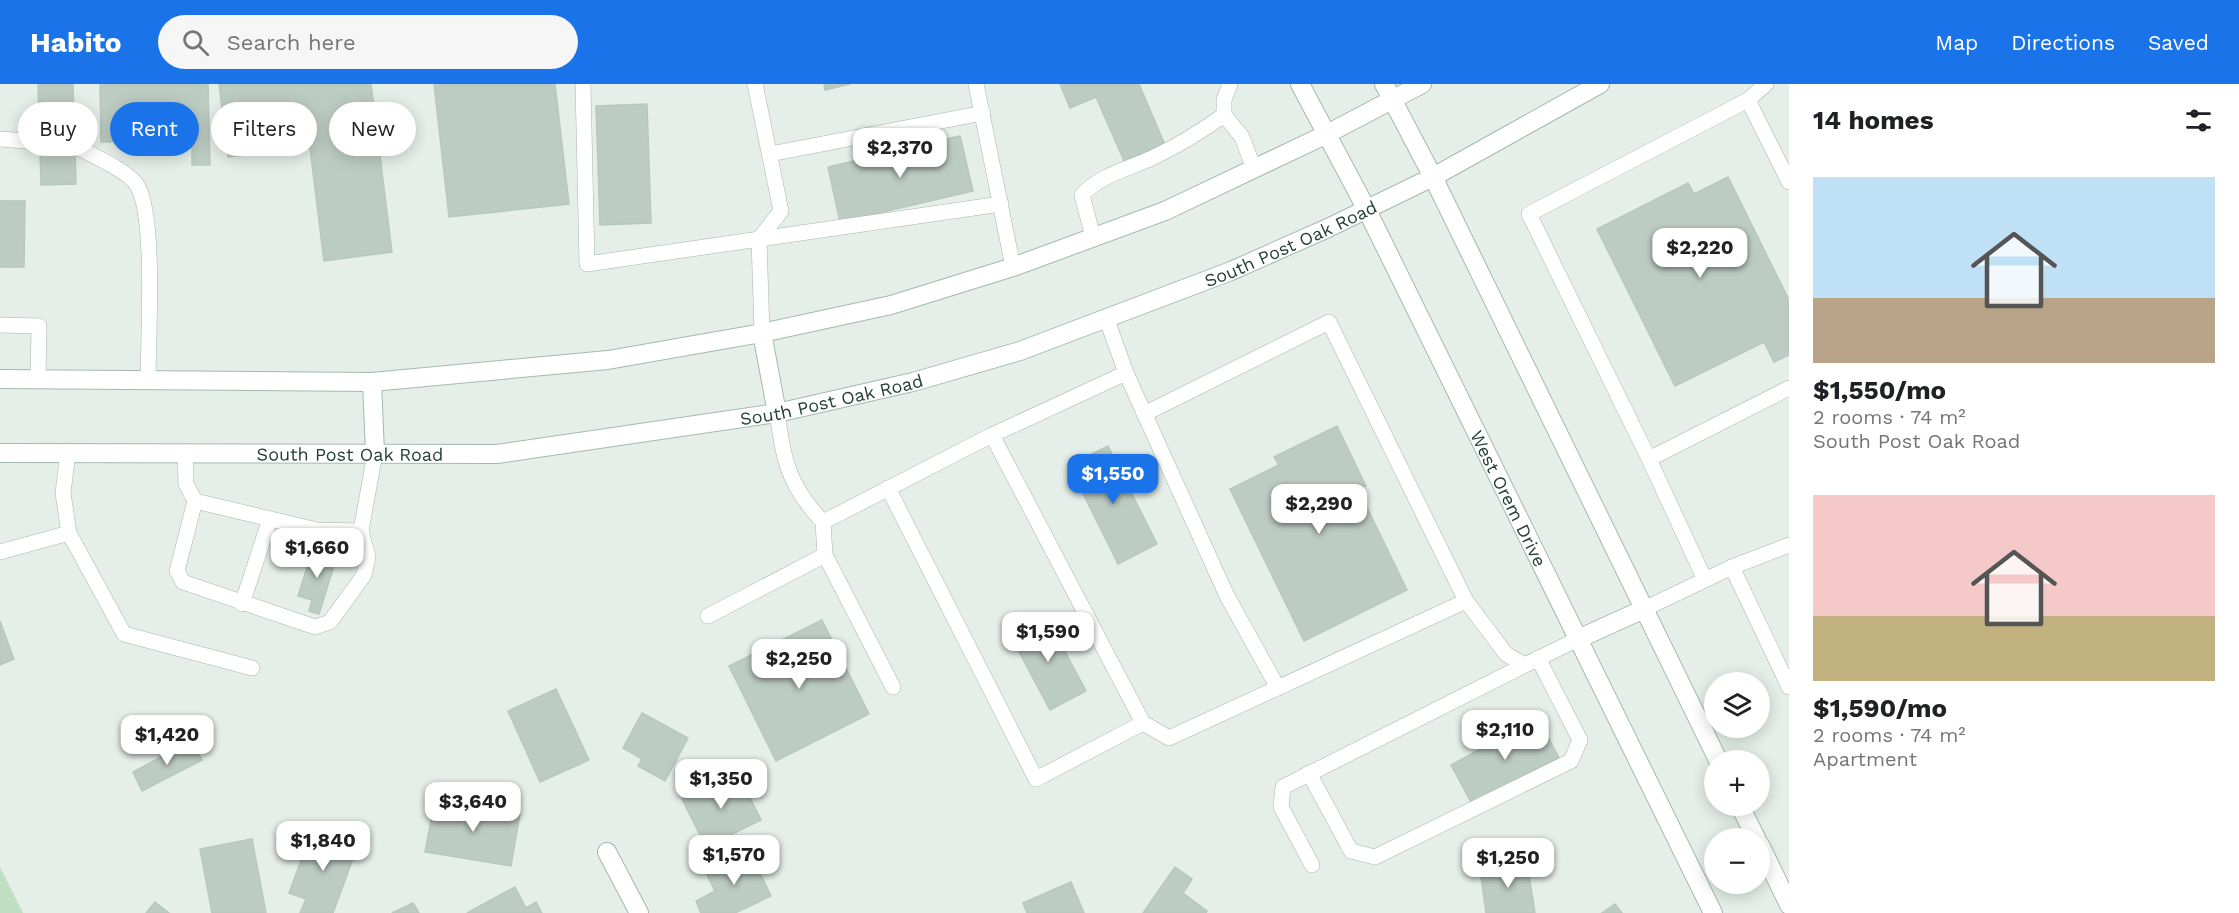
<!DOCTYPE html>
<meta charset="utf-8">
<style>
body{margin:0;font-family:"Work Sans",sans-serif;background:#f6f6f6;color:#202124;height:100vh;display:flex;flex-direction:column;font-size:22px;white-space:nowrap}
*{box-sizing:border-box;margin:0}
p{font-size:20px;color:#757577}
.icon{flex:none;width:33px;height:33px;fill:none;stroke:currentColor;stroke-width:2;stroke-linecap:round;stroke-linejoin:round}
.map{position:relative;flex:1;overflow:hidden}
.side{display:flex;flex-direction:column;background:#fff;width:450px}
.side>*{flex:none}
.top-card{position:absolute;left:18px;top:18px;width:570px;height:54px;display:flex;gap:12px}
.buttons{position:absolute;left:1704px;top:588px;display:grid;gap:12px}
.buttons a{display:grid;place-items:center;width:66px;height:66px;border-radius:50%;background:#fff;box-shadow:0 3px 15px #0003;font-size:30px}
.price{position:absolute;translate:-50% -51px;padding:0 14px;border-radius:12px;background:#fff;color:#222;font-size:20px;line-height:39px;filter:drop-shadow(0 2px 3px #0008)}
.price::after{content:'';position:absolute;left:50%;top:36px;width:18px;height:14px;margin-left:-9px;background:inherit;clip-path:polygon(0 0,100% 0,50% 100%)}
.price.current{background:#1a73e8;color:#fff}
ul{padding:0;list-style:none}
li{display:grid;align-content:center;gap:12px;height:318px;padding:0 24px}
li span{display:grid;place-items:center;height:186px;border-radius:0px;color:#555}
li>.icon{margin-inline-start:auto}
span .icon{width:108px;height:108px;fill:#fffc;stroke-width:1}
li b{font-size:26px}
h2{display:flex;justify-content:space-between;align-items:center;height:72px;padding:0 24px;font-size:26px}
.pill{padding:0 21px;border-radius:27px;background:#fff;box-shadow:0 3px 15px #0003;font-size:21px;line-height:54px}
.pill.current{background:#1a73e8;color:#fff}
header{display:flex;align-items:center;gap:36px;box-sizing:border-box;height:84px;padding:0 30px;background:#1a73e8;color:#fff}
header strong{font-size:28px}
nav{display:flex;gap:33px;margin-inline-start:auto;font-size:21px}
.search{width:420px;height:54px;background:#f6f6f6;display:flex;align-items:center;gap:15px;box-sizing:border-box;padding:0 21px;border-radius:33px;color:#757577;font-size:22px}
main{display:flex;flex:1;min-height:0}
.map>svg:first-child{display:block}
.green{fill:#bedfc0}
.building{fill:#bdccc3;stroke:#b7c8be;stroke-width:1.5}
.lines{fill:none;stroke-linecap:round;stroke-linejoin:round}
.service-casing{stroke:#a7b6ae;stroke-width:16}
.minor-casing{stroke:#a7b6ae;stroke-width:20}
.secondary-casing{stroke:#a3baae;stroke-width:20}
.service{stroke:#fff;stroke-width:15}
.minor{stroke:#fff;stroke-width:18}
.secondary{stroke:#fff;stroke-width:18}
.labels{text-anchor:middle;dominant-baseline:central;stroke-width:4.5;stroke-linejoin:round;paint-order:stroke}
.street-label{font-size:18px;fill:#234033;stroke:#f6faf7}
</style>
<header>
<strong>Habito</strong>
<div class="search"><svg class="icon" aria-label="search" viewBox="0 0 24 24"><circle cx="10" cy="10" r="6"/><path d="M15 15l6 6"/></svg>Search here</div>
<nav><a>Map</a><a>Directions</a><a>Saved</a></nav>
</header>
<main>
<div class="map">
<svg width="1789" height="829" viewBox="0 0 1789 829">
<rect width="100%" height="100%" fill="#e5eee8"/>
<path class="green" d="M0,783L23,829H0Z"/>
<g class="building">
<path d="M38,0H73L76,100L41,101Z"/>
<path d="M100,0H208L210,81H192V56L101,58Z"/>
<path d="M219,0H371L392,168L324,177L310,64L228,73Z"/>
<path d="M434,0H555L569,120L449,133Z"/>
<path d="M824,0H850L825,6Z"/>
<path d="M1060,0H1139L1165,61L1125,79L1096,13L1070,24Z"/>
<path d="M647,20L651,139L600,141L596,22Z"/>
<path d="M960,52L973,107L840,138L828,83Z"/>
<path d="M1728,93L1789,216V271L1774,278L1764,258L1675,302L1597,145L1688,99L1694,110Z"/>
<path d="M0,117H25L24,183H0Z"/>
<path d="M1337,342L1366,402L1358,405L1407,506L1304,557L1230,405L1279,381L1274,373Z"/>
<path d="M1108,362L1157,460L1118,480L1069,381Z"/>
<path d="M313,465L337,472L319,530L309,527L312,516L298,512Z"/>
<path d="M1046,532L1086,607L1050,626L1010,551Z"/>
<path d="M822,536L869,630L776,677L729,582Z"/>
<path d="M0,537L14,575L0,581Z"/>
<path d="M556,605L589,676L540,698L508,627Z"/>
<path d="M642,629L688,654L665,697L638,682L642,675L623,664Z"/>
<path d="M1538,634L1559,674L1472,720L1451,681Z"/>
<path d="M191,657L202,676L142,707L133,688Z"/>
<path d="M737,688L761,736L706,763L682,715Z"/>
<path d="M435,715L520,730L511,782L425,768Z"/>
<path d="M313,744L358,761L333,829H300L306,815L289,809Z"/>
<path d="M252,755L266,829H212L200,765Z"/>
<path d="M749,766L771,812L735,829H701L696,817L715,807L705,787Z"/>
<path d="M1527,778L1535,829H1486L1480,785Z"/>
<path d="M1175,783L1192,795L1183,809L1207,827L1206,829H1143Z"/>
<path d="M1071,798L1084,829H1027L1023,819Z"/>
<path d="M515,803L526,824L536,818L542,829H467Z"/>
<path d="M155,818L169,829H146Z"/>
<path d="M413,819L419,829H392Z"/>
<path d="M1615,820L1622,829H1602Z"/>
</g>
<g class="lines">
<defs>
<g id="service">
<path d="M583,0L587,180L1001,120"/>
<path d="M755,0L781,127L759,155L762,249"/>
<path d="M976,0L1013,183"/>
<path d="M1748,16L1766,0"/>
<path d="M1224,31V16L1230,0"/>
<path d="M0,55L39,58"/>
<path d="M75,62C91,71 127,86 137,101C156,131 148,256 148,297"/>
<path d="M770,70L983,29"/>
<path d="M1093,153L1082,111C1100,91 1128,85 1152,74C1177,62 1202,47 1224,31L1242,53L1254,85"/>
<path d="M0,241L39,242L38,295"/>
<path d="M1126,289L1227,512L1278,604"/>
<path d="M777,329C784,377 788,401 823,438L992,351L1143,639L1169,654L1466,517L1506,570L1525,581L1578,555"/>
<path d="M1144,330L1329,238L1466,517"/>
<path d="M992,351L1126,289L1107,236"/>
<path d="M68,368L63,409L69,449L124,550L252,584"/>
<path d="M185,368L186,400L195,417L177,487L183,498L315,543L330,538L364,491L368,473L361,447L375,369"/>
<path d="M1649,375L1789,304"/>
<path d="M888,404L1036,695L1143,639"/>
<path d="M195,417L317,446L361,447"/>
<path d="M0,468L69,449"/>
<path d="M825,471L893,603"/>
<path d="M1732,483L1789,461"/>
<path d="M1705,496L1649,375L1529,130L1748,16L1789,98"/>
<path d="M242,520L270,435"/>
<path d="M1644,525L1732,483L1789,603"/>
<path d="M708,532L825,471L823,438"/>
<path d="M1309,689L1351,767L1375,773L1571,677L1580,656L1538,574"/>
<path d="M1312,781L1281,723L1283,703L1525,581"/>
</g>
<path id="minor" d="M607,768L639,829"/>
<g id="secondary">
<path id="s1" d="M1300,0L1367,126L1713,829"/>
<path d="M1384,0L1433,93L1718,676"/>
<path d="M762,249L777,329"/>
<path d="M0,295L372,298L608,276L762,249L891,221L1013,183L1165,127L1327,50L1422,0"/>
<path d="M372,298L375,369"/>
<path id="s2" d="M0,369L497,370L777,329L913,298L1020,267L1231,187L1328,144L1433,93L1600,0"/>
<path d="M1578,555L1644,525"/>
<path d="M1740,722L1756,754"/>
<path d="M1760,761L1789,821"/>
</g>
</defs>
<use href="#service" class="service-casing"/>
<use href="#minor" class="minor-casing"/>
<use href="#secondary" class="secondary-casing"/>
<use href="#service" class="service"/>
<use href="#minor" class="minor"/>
<use href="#secondary" class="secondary"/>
</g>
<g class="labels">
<g class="street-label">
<text stroke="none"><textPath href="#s2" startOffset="1322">South Post Oak Road</textPath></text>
<text stroke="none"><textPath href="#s2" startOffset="836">South Post Oak Road</textPath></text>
<text stroke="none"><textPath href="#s2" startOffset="350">South Post Oak Road</textPath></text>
<text stroke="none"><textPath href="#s1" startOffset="464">West Orem Drive</textPath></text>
</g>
</g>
</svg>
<div class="buttons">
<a><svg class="icon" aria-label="layers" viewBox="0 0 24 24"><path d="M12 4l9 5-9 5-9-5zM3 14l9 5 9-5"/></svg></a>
<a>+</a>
<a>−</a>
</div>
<b class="price" style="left:900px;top:95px">$2,370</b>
<b class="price" style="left:1700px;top:195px">$2,220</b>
<b class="price current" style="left:1113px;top:421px">$1,550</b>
<b class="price" style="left:1319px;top:451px">$2,290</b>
<b class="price" style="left:317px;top:495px">$1,660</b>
<b class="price" style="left:1048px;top:579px">$1,590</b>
<b class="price" style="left:799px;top:606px">$2,250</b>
<b class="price" style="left:1505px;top:677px">$2,110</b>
<b class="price" style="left:167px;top:682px">$1,420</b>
<b class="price" style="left:721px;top:726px">$1,350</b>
<b class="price" style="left:473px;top:749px">$3,640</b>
<b class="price" style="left:323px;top:788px">$1,840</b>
<b class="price" style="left:734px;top:802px">$1,570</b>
<b class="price" style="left:1508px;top:805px">$1,250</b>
<div class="top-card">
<a class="pill">Buy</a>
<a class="pill current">Rent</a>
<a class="pill">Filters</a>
<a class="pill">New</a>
</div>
</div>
<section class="side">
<h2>14 homes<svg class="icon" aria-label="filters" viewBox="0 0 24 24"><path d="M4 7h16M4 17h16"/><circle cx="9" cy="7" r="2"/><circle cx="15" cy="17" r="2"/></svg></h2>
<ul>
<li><span style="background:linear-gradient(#bfe0f5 65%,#b9a48a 0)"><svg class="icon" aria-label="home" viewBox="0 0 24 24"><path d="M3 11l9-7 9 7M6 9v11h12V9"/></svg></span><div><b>$1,550/mo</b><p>2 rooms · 74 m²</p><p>South Post Oak Road</p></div></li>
<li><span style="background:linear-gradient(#f6c9c9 65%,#c2b280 0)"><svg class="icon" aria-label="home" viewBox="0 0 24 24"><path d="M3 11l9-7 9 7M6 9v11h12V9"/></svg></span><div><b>$1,590/mo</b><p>2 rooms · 74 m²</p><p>Apartment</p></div></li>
</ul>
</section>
</main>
